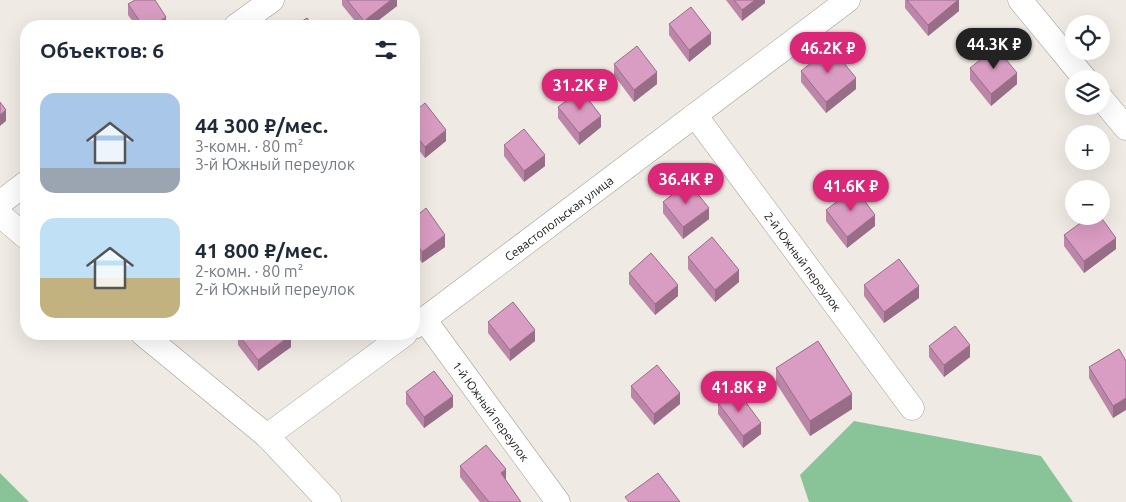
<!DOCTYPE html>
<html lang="ru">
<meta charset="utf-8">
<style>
body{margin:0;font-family:Ubuntu,sans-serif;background:#f6f6f7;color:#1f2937;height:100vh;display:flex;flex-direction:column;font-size:19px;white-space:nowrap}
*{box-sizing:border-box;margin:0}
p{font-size:16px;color:#747a83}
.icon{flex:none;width:28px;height:28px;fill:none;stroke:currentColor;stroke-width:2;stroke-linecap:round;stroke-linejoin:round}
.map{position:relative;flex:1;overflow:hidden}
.panel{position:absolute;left:20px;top:20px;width:400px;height:320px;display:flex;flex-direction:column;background:#fff;border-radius:20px;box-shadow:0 5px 20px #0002}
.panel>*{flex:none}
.fabs{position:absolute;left:1065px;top:15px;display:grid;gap:10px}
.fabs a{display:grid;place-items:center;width:45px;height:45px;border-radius:50%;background:#fff;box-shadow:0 5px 20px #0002;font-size:25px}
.price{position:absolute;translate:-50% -42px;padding:0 11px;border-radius:18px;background:#db2777;color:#fff;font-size:16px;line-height:32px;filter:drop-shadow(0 1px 2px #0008)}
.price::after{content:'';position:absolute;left:50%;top:30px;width:15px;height:11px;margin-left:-8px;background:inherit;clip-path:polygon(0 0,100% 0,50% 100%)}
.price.current{background:#222;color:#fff}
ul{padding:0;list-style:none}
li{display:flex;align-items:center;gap:15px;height:125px;padding:0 20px}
li span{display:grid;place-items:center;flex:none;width:140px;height:100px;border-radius:15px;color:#555}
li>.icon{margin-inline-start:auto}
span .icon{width:60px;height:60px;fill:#fffc;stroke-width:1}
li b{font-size:21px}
h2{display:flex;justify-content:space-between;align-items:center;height:60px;padding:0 20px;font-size:21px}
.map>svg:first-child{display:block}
.forest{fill:#88c498}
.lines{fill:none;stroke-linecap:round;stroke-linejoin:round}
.street-casing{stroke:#a19b96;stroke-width:25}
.street{stroke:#fff;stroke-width:24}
.wall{fill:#bb86a7}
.shaded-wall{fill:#986d88}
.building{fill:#d99cc2;stroke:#986d88}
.labels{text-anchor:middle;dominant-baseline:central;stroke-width:4.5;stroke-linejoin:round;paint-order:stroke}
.street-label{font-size:12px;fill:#191715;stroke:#f0eae4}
</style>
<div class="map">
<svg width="1126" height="502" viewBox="0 0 1126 502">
<rect width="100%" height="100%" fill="#f0eae4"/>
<g class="forest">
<path d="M854,421L1041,456L1073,502H809L800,475Z"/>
<path d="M0,473L29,502H0Z"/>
</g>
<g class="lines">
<defs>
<g id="street">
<path d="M1020,0L1085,79"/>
<path d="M236,26L272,0"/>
<path d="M1101,98L1126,128"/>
<path id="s1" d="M695,115L912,408"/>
<path d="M0,203L26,183"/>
<path d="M0,215L26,237"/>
<path id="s2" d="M424,319L558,502"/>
<path id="s3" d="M414,327L848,0"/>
<path d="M143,334L267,436L329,502"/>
<path d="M267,436L405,334"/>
</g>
</defs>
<use href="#street" class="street-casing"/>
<use href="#street" class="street"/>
</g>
<g class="wall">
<path d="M342,0H397V6L371,26H359L342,5Z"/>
<path d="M726,0H765V3L742,21Z"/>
<path d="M905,0H959V11L928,36L905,8Z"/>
<path d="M128,4L166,26H136L128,15Z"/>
<path d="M669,24L711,44L689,62L669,35Z"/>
<path d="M614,64L657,84L634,102L614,75Z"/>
<path d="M970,68L1017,84L991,106L970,80Z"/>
<path d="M801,71L856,89L826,113L801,82Z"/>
<path d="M558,107L601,127L579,145L558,118Z"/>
<path d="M414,112L446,141L425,158L414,144Z"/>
<path d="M504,145L545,166L524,182L504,156Z"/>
<path d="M663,202L709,219L683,239L663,213Z"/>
<path d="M826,210L875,226L847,248L826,221Z"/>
<path d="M414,218L445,247L422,263L414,251Z"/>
<path d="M1064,235L1116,249L1084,273L1064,246Z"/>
<path d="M688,257L739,282L715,302L688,269Z"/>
<path d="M629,273L678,296L655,315L629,284Z"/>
<path d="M864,285L919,298L884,323L864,296Z"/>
<path d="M488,322L535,341L510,361L488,333Z"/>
<path d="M238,334L291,347L258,371L238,345Z"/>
<path d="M929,346L970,357L944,377L929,357Z"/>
<path d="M1126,361L1113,418L1089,378V367Z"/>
<path d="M776,368L852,409L810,436L776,383Z"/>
<path d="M631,386L680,404L654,425L631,397Z"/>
<path d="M406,392L453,407L424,428L406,404Z"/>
<path d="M718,403L761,434L743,448L718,414Z"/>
<path d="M460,466L506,480L521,502H480L460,477Z"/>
</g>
<g class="shaded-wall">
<path d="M391,0H397V6L371,26H364V21Z"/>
<path d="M755,0H765V3L742,21V10Z"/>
<path d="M958,0H959V11L928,36V25Z"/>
<path d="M166,17V26H152Z"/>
<path d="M711,33V44L689,62V50Z"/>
<path d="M657,72V84L634,102V90Z"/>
<path d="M1017,73V84L991,106V94Z"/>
<path d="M856,78V89L826,113V102Z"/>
<path d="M6,110V121L0,126V115Z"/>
<path d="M601,116V127L579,145V133Z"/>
<path d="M446,130V141L425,158V147Z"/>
<path d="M545,155V166L524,182V171Z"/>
<path d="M709,208V219L683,239V227Z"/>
<path d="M875,215V226L847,248V237Z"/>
<path d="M445,235V247L422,263V252Z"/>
<path d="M1116,238V249L1084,273V261Z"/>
<path d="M739,270V282L715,302V290Z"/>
<path d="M678,285V296L655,315V304Z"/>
<path d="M919,286V298L884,323V312Z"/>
<path d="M535,330V341L510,361V350Z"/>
<path d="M291,335V347L258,371V360Z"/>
<path d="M970,345V357L944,377V365Z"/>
<path d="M680,393V404L654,425V414Z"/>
<path d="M852,394V409L810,436V421Z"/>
<path d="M453,396V407L424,428V417Z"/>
<path d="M1126,398V410L1113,418V406Z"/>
<path d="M761,423V434L743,448V436Z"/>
<path d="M506,469V481L501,473Z"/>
</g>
<g class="building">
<path d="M135,0H155L166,17L152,26H143L128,4Z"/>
<path d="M347,0H391L364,21Z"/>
<path d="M734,0H755L742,10Z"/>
<path d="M907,0H958L928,25Z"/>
<path d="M691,7L711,33L689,50L669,24Z"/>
<path d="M307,18L313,26H294Z"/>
<path d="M637,46L657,72L634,90L614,64Z"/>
<path d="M831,47L856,78L826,102L801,71Z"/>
<path d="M996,47L1017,73L991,94L970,68Z"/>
<path d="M581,90L601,116L579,133L558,107Z"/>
<path d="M0,102L6,110L0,115Z"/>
<path d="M425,103L446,130L425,147L414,133V112Z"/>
<path d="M524,129L545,155L524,171L504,145Z"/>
<path d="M688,182L709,208L683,227L663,202Z"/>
<path d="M855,188L875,215L847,237L826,210Z"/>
<path d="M426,208L445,235L422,252L414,240V218Z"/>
<path d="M1090,216H1100L1116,238L1084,261L1064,235Z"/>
<path d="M712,237L739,270L715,290L688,257Z"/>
<path d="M651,253L678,285L655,304L629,273Z"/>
<path d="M899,259L919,286L884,312L864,285Z"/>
<path d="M513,302L535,330L510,350L488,322Z"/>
<path d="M955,326L970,345L944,365L929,346Z"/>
<path d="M238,334H290L291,335L258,360Z"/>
<path d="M818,341L852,394L810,421L776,368Z"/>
<path d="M1119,349L1126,361V398L1113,406L1089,367Z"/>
<path d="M657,365L680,393L654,414L631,386Z"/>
<path d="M434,371L453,396L424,417L406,392Z"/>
<path d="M736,389L761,423L743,436L718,403Z"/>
<path d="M486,445L506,469L501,473L521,502H489L460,466Z"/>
<path d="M658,473L680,502H629L625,497Z"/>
</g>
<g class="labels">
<g class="street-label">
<text stroke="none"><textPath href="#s3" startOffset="181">Севастопольская улица</textPath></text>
<text stroke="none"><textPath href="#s1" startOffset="182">2-й Южный переулок</textPath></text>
<text stroke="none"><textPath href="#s2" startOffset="114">1-й Южный переулок</textPath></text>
</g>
</g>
</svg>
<div class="fabs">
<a><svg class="icon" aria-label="locate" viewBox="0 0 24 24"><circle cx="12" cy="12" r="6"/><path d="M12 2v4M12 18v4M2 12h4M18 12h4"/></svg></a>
<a><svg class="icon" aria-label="layers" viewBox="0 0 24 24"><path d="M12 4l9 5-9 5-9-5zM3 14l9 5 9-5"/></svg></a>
<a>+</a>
<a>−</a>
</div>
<b class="price current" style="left:994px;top:70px">44.3K ₽</b>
<b class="price" style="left:828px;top:74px">46.2K ₽</b>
<b class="price" style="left:580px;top:111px">31.2K ₽</b>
<b class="price" style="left:686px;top:205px">36.4K ₽</b>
<b class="price" style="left:851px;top:212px">41.6K ₽</b>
<b class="price" style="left:739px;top:413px">41.8K ₽</b>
<section class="panel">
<h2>Объектов: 6<svg class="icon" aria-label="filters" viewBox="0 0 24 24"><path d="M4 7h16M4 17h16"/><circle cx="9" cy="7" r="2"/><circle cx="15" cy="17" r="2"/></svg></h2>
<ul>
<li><span style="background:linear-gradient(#a9c7e8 75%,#9aa5b1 0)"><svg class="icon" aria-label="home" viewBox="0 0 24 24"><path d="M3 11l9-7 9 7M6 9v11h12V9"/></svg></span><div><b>44 300 ₽/мес.</b><p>3-комн. · 80 m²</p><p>3-й Южный переулок</p></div></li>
<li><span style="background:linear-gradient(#bfe0f5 60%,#c2b280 0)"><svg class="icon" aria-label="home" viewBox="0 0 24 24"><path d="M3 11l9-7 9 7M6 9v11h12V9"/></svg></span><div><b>41 800 ₽/мес.</b><p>2-комн. · 80 m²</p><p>2-й Южный переулок</p></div></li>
</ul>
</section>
</div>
